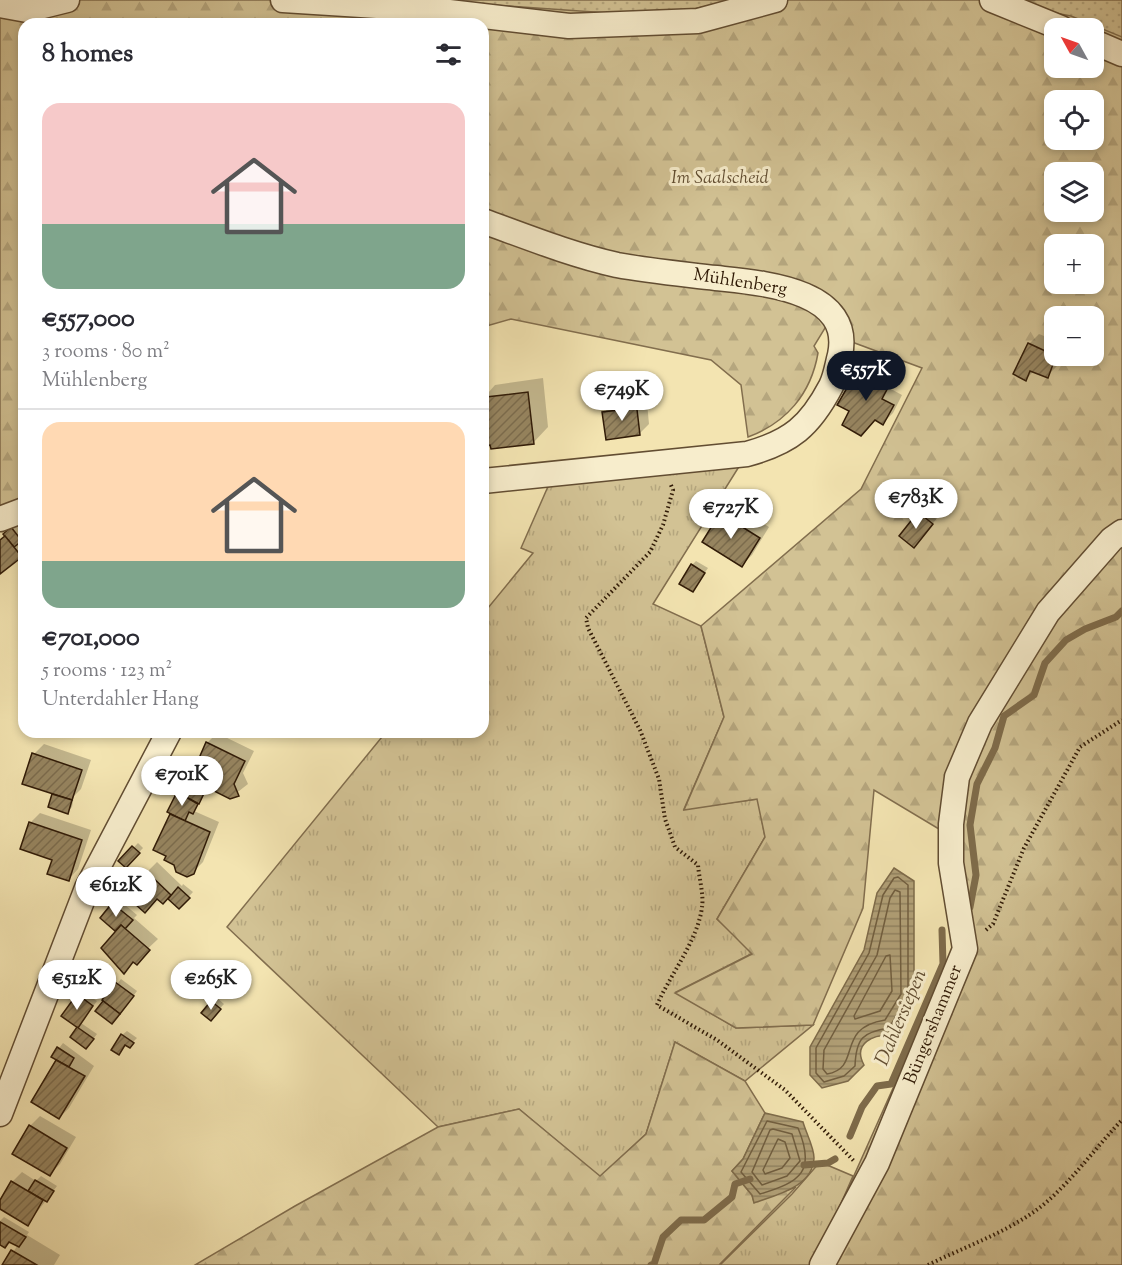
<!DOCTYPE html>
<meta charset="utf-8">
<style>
body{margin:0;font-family:"Sorts Mill Goudy",serif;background:#f2f2f3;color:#2b2b33;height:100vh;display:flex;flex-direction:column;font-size:22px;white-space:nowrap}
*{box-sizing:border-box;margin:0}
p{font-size:20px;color:#7c7c81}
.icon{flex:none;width:33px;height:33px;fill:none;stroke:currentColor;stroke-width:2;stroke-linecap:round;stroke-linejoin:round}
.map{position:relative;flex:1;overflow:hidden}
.sheet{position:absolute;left:18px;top:18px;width:471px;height:720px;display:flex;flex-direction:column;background:#fff;border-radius:18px;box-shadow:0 3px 9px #0003}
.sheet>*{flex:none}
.needle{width:39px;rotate:310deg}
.controls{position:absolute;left:1044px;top:18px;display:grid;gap:12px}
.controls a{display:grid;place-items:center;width:60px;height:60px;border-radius:12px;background:#fff;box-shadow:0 3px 9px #0003;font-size:30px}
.price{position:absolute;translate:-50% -51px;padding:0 14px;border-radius:21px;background:#fff;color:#222;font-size:20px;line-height:39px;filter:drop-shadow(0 2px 3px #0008)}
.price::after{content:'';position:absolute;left:50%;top:36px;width:18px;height:14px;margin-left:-9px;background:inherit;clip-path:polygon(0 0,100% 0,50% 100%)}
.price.selected{background:#111827;color:#fff}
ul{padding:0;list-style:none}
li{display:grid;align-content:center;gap:12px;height:318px;padding:0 24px}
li+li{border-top:2px solid #e1e1e2}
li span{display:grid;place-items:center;height:186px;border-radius:18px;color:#555}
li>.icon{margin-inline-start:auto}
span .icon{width:108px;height:108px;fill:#fffc;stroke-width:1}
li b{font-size:26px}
h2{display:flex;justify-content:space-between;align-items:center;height:72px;padding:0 24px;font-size:26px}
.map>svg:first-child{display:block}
.grass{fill:url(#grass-tufts);stroke:#826e4e;stroke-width:1.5}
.forest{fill:url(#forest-firs);stroke:#826e4e;stroke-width:1.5;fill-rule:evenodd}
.park{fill:url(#park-dots);stroke:#826e4e;stroke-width:1.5}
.water{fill:url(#water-rules);stroke:#7e6b4a;stroke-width:1.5}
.shadow{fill:#0003}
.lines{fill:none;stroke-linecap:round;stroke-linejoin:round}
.shore{stroke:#715e3f;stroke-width:1.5}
.stream{stroke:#7e6b4a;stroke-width:7}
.building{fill:url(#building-hatch);stroke:#311b07;stroke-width:1.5}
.minor-casing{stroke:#624d32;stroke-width:27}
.path{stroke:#311b07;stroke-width:4;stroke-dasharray:1.5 3;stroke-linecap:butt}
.minor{stroke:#f7edcc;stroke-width:24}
.labels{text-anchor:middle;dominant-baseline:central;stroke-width:6;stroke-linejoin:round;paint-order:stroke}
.park-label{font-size:18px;font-style:italic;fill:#614d31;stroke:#f7edcc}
.street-label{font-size:18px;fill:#311b07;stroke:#f7edcc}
.water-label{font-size:20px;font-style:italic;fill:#645034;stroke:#f7edcc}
</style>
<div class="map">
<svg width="1122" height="1265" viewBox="0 0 1122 1265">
<defs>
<pattern id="grass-tufts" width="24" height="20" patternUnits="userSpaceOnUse" patternTransform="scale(1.5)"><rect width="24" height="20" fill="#d2c294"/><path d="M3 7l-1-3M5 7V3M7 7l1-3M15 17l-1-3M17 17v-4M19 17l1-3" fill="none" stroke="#b5a67e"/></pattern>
<pattern id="forest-firs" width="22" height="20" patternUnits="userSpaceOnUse" patternTransform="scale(1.5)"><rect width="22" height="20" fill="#d2c294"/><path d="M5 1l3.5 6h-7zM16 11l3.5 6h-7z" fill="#b5a67e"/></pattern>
<pattern id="park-dots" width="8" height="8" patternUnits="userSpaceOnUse" patternTransform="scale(1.5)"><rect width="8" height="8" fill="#d2c294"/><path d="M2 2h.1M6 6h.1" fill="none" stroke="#b5a67e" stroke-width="1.8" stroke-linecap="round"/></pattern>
<pattern id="water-rules" width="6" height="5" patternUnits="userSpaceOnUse" patternTransform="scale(1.5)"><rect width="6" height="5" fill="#b1a077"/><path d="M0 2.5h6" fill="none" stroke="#918260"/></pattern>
<pattern id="building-hatch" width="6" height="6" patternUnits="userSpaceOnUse" patternTransform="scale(1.5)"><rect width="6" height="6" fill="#96845f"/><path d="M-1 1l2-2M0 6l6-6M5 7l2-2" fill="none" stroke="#7b6b4c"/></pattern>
</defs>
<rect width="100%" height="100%" fill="#f3e4b1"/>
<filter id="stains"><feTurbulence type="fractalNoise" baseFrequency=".00333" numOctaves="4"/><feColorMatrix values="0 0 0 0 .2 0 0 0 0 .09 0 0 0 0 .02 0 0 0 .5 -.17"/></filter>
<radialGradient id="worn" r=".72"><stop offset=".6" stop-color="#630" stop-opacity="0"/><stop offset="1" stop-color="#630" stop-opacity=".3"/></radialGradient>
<g class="grass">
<path d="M740,465L653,604L701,626L724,717L684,809L758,799L765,837L717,919L753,953L676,992L736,1028L813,1025L745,1081L675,1042L646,1134L600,1177L519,1109L438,1127L227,927L386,732H483V614L533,553L521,548L550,482Z"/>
<path d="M820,1162L853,1176L814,1265H720L792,1194Z"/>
</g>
<g class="forest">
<path d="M0,0H1122V1265H814L953,954L954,838L874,790L863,908L813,1025L736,1028L675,993L752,954L717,919L765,837L757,799L684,810L724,717L701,626L861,489L922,368L852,342L828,323L814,346L818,353C811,394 786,423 748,437L741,385L711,360L511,319L483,327V24H24V505L0,512ZM1054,28H1094V68H1054ZM1054,100H1094V140H1054ZM1054,172H1094V212H1054ZM1054,244H1094V284H1054ZM1054,316H1094V356H1054Z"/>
<path d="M675,1042L745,1081L765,1113L743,1159L732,1171L752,1195L754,1202L796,1187L719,1265H195L295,1206L438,1127L519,1109L600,1176L646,1134Z"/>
</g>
<g class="park">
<path d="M420,0H734L689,10L637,15Z"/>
<path d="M1019,0H1122V37L1071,16L1044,11Z"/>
</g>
<g class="water">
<path d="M894,868L914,881V998L892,1035C874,1034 852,1043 864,1065L848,1081L822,1088L810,1075V1047L864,950L877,893Z"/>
<path d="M765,1113L803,1122C806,1133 814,1147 814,1158C813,1187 776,1195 754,1203L752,1195L732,1171L743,1159Z"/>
</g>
<g class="shadow">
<path d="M1024,0H1036L1032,4Z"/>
<path d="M1039,334L1054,340V356H1061L1057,366L1047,376L1034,371L1026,379L1029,344Z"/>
<path d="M882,359L901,369L891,389L902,395L893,413L883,423L851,411L855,377L865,367L872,371Z"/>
<path d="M543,378L548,427L533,443L487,444L483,448V391L488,393L495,385Z"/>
<path d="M646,392L649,424L639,434L604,413L613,403L622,402L630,394Z"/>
<path d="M929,503L941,513L923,536L919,513Z"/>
<path d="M731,504L769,527L752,555L742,565L721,514Z"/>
<path d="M16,524L24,534V552L0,572V540Z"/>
<path d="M696,561L708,568L693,590L692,565Z"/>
<path d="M217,733L254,751L243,773L248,784L230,798L208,786L194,811L219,822L203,862L193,872L173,813L169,812L187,776L191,771L194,773L207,743Z"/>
<path d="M44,744L91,760L81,789L74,796L72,807L67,812L54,795L55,793L34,754Z"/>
<path d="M40,813L91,830L78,869L69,879L30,823Z"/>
<path d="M138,843L143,848L126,866L121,861Z"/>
<path d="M157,862L182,886L183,884L193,892L179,907L147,872Z"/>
<path d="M118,899L137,915L134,918L158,939L124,971L117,931L102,918Z"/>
<path d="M121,979L137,991L117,1018L97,1011Z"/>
<path d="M82,991L97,1001L81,1023L97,1034L90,1043L72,1037L79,1027L64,1016Z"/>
<path d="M217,998L224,1004L215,1014L204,1013Z"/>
<path d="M127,1031L137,1038L129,1046L126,1044L118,1054L122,1035Z"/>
<path d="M63,1043L94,1066L69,1108L59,1118L33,1102L58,1059L53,1056Z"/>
<path d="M40,1116L76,1137L60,1164L50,1174L30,1126Z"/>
<path d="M22,1172L36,1181L41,1176L57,1186L28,1224L0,1208L12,1182Z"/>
<path d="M4,1217L29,1232L27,1235L60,1255L54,1265H4L18,1245L10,1241L5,1246L0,1243V1221Z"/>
</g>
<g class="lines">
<g class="shore">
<path d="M898,877L908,885V996L889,1028C863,1032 856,1038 855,1066L844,1076L824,1082L816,1073V1048L869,953L883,895L894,878Z"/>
<path d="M895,890L900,892L901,994L885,1020C834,1028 863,1068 827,1074L823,1069L824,1050L877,955L890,898Z"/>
<path d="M890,955L892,991L880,1011L855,1019L854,1016L886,956Z"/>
<path d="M767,1121L798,1128C816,1171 801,1182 760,1194L741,1172Z"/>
<path d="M773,1129L792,1134L800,1161L787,1176L762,1185L752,1172L770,1130Z"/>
<path d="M778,1139L785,1142L790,1158L782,1168L765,1174L763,1170Z"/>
</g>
<g class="stream">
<path d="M970,907L976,875L970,825L977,784L995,748L1004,716L1034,695L1045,663L1066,640L1085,629L1116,617L1122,611"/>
<path d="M850,1136L862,1107L877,1086L891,1084L943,964L942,930"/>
<path d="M804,1165L828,1163L835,1159"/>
<path d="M651,1265L654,1264L663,1237L681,1220H704L732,1197L735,1184L750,1179"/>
</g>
</g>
<g class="building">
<path d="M1028,343L1056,356L1048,378L1030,371L1026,381L1013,374Z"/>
<path d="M871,368L892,380L882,399L894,405L883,425L875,420L861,436L842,425L849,411L837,405L854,376L865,382Z"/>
<path d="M528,392L534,444L491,449L490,445L484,446L483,399L486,397Z"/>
<path d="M636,401L640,435L606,440L602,412L619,410V403Z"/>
<path d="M918,512L933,524L914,548L899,536Z"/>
<path d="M720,513L760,538L742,567L702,542Z"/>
<path d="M11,527L22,541L14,547L3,534Z"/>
<path d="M5,536L22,557L0,574V540Z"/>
<path d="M691,564L705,573L693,592L679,584Z"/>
<path d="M206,742L245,761L234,784L239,796L230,799L190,779Z"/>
<path d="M32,753L82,770L72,800L22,784Z"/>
<path d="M186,775L207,787L199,804L177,792Z"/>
<path d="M177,792L198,804L193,814L189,812L185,821L167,812Z"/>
<path d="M52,794L72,800L68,814L48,807Z"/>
<path d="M170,814L210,832L194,874L187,877L176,872L174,865L164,860L166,856L153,850Z"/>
<path d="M29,822L82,840L69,881L47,874L52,860L20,849Z"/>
<path d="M132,846L140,853L126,868L118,861Z"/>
<path d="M146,871L171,895L163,904L157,899L145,913L125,895Z"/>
<path d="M178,887L190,898L179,909L168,899Z"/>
<path d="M112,903L133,920L125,929L121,925L115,931L100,918Z"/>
<path d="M121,925L150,950L137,965L133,962L124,974L101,948Z"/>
<path d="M115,982L134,996L120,1014L102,1000Z"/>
<path d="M77,994L93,1006L78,1028L61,1016Z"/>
<path d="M103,1001L120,1014L112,1024L95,1011Z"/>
<path d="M211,1001L221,1009L211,1021L201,1013Z"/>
<path d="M77,1027L94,1039L86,1049L70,1037Z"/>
<path d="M121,1034L134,1043L130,1048L125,1045L119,1055L111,1050Z"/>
<path d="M57,1047L74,1058L69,1067L51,1057Z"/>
<path d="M56,1060L85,1076L59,1119L31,1102Z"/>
<path d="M29,1125L67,1148L50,1176L12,1154Z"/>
<path d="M35,1180L54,1191L47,1202L28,1191Z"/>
<path d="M11,1181L43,1200L28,1226L0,1209V1200Z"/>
<path d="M0,1222L26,1237L19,1247L9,1242L5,1248L0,1245Z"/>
<path d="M11,1250L37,1265H2Z"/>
</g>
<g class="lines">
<defs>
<g id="minor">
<path d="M283,0L424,9L569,26L698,21L775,0"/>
<path d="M992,0L1061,28"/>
<path d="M0,5L27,10L67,0"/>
<path d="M1094,42L1122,54"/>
<path d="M483,221C527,237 572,255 617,265C649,271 683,274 716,278C761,283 854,289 840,355C837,366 836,376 831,386C810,426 791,442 747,454L483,481"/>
<path d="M0,519L24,510"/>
<path d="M0,1114L87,888L169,732"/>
<path d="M822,1265L877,1163L965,949L951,863V824L957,777L980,723L1048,612L1112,539L1122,532"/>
</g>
</defs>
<use href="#minor" class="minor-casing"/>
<g class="path">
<path d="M671,485L673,490L663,525L650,552L586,618L588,628L640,730L659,779L665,819L675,847L698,865C699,878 704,895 702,907C698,940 670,975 657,1005L717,1040L785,1090L854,1161"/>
<path d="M986,930L993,924L1024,848L1080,747L1122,720"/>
<path d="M928,1265C966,1246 1009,1232 1043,1205C1073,1180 1095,1148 1122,1120"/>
</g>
<use href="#minor" class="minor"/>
</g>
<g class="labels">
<g class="park-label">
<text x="720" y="179">Im Saalscheid</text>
</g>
<g class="street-label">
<text transform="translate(740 283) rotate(9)">Mühlenberg</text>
<text transform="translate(934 1025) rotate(-68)">Büngershammer</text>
</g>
<g class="water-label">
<text transform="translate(902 1018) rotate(-67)">Dahlersiepen</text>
</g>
</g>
<rect width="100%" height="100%" filter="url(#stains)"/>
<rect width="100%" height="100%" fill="url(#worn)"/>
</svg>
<div class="controls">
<a><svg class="needle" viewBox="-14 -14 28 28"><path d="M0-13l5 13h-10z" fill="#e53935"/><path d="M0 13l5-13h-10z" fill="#7c7c81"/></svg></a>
<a><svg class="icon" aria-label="locate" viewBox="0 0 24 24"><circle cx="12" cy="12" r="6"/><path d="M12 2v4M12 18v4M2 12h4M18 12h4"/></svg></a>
<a><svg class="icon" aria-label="layers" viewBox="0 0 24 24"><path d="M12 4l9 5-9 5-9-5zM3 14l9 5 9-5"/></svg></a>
<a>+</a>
<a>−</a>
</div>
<b class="price selected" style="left:866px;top:402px">€557K</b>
<b class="price" style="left:622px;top:422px">€749K</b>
<b class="price" style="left:916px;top:530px">€783K</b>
<b class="price" style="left:731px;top:540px">€727K</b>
<b class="price" style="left:182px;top:807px">€701K</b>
<b class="price" style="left:116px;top:918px">€612K</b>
<b class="price" style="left:77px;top:1011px">€512K</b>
<b class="price" style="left:211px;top:1011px">€265K</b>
<section class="sheet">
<h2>8 homes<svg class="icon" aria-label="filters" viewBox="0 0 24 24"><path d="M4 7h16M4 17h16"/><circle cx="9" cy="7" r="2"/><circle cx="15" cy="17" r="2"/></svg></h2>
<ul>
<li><span style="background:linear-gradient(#f6c9c9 65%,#7fa58c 0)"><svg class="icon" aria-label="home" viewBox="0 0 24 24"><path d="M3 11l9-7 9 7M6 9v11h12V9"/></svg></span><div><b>€557,000</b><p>3 rooms · 80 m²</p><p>Mühlenberg</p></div></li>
<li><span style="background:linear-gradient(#ffd9b3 75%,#7fa58c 0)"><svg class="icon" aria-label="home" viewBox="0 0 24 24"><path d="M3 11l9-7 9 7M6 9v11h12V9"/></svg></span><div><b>€701,000</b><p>5 rooms · 123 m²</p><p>Unterdahler Hang</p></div></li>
</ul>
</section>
</div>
